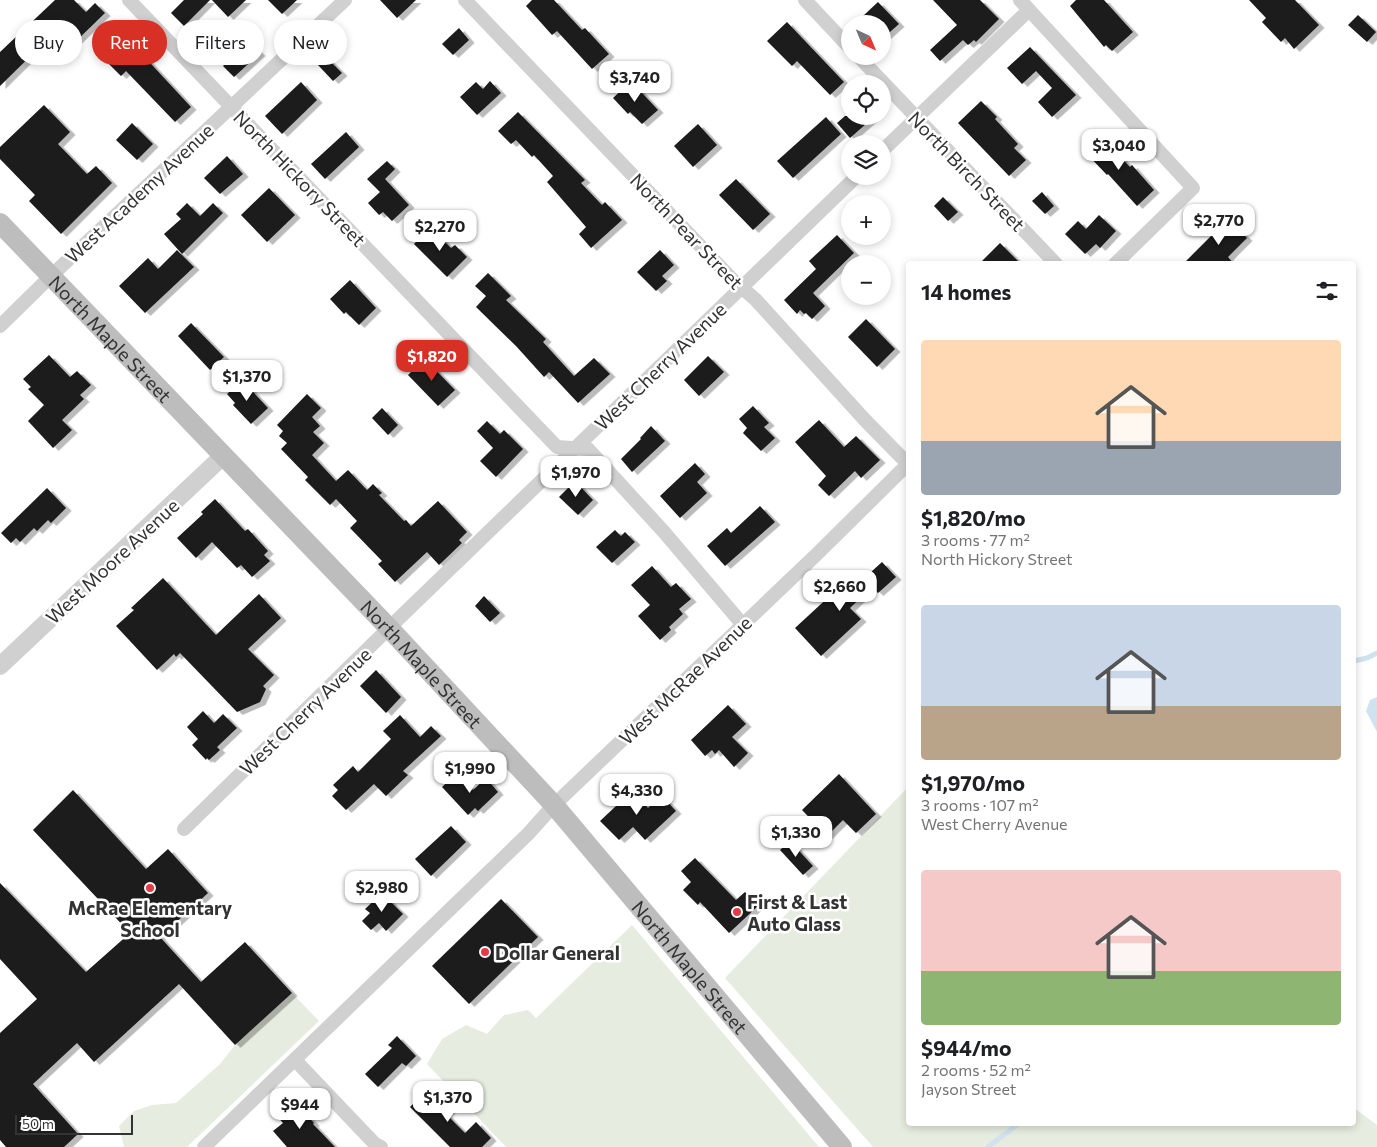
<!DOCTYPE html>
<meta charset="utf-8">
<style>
body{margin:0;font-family:Commissioner,sans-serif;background:#f6f6f6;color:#202124;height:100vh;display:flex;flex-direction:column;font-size:19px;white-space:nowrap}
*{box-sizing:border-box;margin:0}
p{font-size:16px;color:#757577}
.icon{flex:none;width:28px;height:28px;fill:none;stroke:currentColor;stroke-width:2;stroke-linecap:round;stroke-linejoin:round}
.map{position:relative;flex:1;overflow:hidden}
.panel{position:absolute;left:906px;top:261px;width:450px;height:865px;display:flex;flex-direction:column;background:#fff;border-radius:5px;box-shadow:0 2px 8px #0003}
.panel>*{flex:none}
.guide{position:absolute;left:15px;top:20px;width:475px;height:45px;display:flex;gap:10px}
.needle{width:32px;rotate:136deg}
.buttons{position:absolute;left:841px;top:15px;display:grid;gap:10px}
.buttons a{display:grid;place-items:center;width:50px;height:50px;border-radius:50%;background:#fff;box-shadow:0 2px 8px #0003;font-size:25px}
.scale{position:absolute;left:15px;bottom:12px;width:118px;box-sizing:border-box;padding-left:5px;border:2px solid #333;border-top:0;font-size:14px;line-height:18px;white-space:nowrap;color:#333;-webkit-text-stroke:4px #fff;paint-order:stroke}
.price{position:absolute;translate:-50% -42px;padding:0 11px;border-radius:10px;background:#fff;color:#222;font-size:16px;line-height:32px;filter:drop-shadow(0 1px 2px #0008)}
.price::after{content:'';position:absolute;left:50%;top:30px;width:15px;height:11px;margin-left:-8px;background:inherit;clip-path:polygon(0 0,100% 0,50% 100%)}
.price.selected{background:#d93025;color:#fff}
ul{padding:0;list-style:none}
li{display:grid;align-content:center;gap:10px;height:265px;padding:0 15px}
li span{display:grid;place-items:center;height:155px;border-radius:5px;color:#555}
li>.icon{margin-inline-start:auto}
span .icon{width:90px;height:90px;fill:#fffc;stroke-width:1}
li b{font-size:21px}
h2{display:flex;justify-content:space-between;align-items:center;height:60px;padding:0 15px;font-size:21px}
.chip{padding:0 18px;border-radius:22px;background:#fff;box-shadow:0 2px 8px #0003;font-size:18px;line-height:45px}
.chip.selected{background:#d93025;color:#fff}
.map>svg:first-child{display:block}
.green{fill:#e6ecdf}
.water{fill:#cfe2ee}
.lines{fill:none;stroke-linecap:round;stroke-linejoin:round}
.stream{stroke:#cfe2ee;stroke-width:5}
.building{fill:#1a1a1a;filter:url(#shadow)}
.minor{stroke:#d0d0d0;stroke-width:14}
.tertiary{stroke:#d0d0d0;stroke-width:18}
.secondary{stroke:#bdbdbd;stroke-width:20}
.poi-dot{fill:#e63946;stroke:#fff;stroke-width:2}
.labels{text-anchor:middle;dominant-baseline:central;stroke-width:5;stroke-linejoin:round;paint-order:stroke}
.street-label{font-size:19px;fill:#333;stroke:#fff}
.poi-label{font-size:19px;font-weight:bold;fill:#333;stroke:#fff;text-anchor:start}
</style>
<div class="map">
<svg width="1377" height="1147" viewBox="0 0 1377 1147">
<defs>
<filter id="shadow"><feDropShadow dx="5.5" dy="3" stdDeviation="0" flood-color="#0004"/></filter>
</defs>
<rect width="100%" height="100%" fill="#fff"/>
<g class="green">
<path d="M909,786V1124H1354V1108L1377,1125V1147H873L725,978Z"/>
<path d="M632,925L819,1147H506L427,1064L442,1039L466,1025L487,1034L504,1015L528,1010L536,1018Z"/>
<path d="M292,993L319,1021L187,1147H124L119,1126L134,1111L152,1105L176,1103L220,1064L235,1045Z"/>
</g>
<path class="water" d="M1377,697V732L1366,711L1370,700Z"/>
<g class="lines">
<g class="stream">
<path d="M1354,661L1367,658L1377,653"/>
<path d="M988,1147L1018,1124"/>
</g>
</g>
<g class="building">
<path d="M55,0H74L86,12L95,3L105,13L73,44L58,29L0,86V52Z"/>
<path d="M184,0H210L184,26L171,13Z"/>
<path d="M212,0H246L228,17Z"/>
<path d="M268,0H297L282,14Z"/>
<path d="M380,0H416L397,18Z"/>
<path d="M532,0H554L582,30L585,28L609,54L592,69L557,31L552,35L526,6Z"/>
<path d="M933,0H980L999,19L976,42L974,40L968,45L963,40L940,61L930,50L957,25Z"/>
<path d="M1076,0H1104L1133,32L1112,51L1106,45L1104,47L1070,6Z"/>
<path d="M1249,0H1295L1319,25L1294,49L1285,38L1281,42L1262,22L1266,18Z"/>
<path d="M878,2L899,24L882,39V24H871L863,16Z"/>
<path d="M1358,15L1376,32L1367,42L1348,25Z"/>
<path d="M787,22L844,82L830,95L797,61L792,66L767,41Z"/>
<path d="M235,27L260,53L234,77L223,66L228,61L214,47Z"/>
<path d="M459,28L469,40L453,55L442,44Z"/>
<path d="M128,39L191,107L175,122L126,71L121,76L106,61Z"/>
<path d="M1030,47L1076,95L1052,117L1038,102L1052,88L1036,71L1022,84L1007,68Z"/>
<path d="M326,57L342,73L333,81L318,65Z"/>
<path d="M490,81L501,93L477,115L460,97L476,82L483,89Z"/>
<path d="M631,81L658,110L642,124L630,112L628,114L613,98Z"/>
<path d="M301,82L317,100L282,134L265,116Z"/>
<path d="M981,101L997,117L995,119L1018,144L1014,148L1026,160L1009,176L958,123Z"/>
<path d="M44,105L70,132L58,144L87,174L96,166L112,183L61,234L29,201L35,195L0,159V147Z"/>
<path d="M518,112L585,180L581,183L602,205L605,202L622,220L591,248L579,234L586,227L547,182L553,176L534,155L532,157L516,140L511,144L498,131Z"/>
<path d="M845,116H875L850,138L837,123Z"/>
<path d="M826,117L841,134L793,178L777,161Z"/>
<path d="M132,123L153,144L137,160L116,140Z"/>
<path d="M698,124L717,145L693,167L674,146Z"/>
<path d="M346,132L359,147L325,179L311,164Z"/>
<path d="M1100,136L1130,167L1132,165L1154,190L1137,206L1108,174L1107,175L1084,151Z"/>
<path d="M227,156L243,174L220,194L204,178Z"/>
<path d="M387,161L395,169L385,179L409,205L392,221L383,212L379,215L368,203L380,192L367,179Z"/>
<path d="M736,179L770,214L753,230L719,195Z"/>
<path d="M269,188L295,215L267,242L241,215Z"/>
<path d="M1042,192L1054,206L1045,214L1032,201Z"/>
<path d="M943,197L958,212L948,221L934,206Z"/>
<path d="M187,203L200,216L213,203L223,213L182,254L164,234L181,219L176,214Z"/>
<path d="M1099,215L1116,231L1100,248L1096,244L1085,254L1065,234L1078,221L1086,229Z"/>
<path d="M1228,219L1247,238L1228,257L1234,264H1183Z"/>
<path d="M430,227L451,248L455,245L467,257L447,277L414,244Z"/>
<path d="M837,235L854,253L813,293L825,306L812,319L806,313L804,314L800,310L797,314L784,300L816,269L809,261Z"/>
<path d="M1000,243L1021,264H979Z"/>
<path d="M177,250L194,267L145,313L119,286L148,258L158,269Z"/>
<path d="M660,250L674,265L662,276L667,281L656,291L637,272Z"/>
<path d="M488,273L511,296L506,300L546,339L543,342L574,376L594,358L610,374L578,403L549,372L544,377L516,346L476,307L486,296L475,286Z"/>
<path d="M350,280L376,308L359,325L346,312L344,314L330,299Z"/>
<path d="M866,319L895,349L877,367L848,337Z"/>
<path d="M191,323L224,357L210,370L178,336Z"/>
<path d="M49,355L70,377L77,371L91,385L80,395L84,399L62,420L72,430L53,448L28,421L44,405L28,389L31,387L23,379Z"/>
<path d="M708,356L724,372L699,396L684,380Z"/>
<path d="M425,359L455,390L438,406L408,375Z"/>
<path d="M242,380L268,408L251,424L233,405L235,403L227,394Z"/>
<path d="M307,394L321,408L312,417L320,426L313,432L324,443L312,455L336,481L348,470L367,490L373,484L382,493L379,495L404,521L406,520L411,526L438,501L467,532L459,540L462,543L439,565L427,552L395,582L378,564L382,561L350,528L357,521L336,499L330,505L305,480L308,477L281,449L287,443L279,436L283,431L277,425Z"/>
<path d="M753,406L769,423L764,427L775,438L761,451L743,433L747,428L739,419Z"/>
<path d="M382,408L398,425L388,435L372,418Z"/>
<path d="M819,420L844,447L856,436L880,460L861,478L855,471L829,496L818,485L826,476L795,442Z"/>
<path d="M487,421L500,434L504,430L523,449L496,477L480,461L493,448L477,431Z"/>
<path d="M651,426L665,441L632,472L621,459L641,439L640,438Z"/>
<path d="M695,463L705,474L697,482L707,493L680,518L660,496Z"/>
<path d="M575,481L593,500L578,515L559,497Z"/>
<path d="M47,488L66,508L51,523L48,520L37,531L34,528L20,542L16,538L11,543L1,533Z"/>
<path d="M215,499L245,531L248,529L268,551L264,555L270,561L252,577L241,565L237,568L212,542L196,558L177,538L203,514L201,512Z"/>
<path d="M760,506L775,522L725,566L707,546L727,528L731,533Z"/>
<path d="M615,530L621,536L625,532L635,542L612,563L596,547Z"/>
<path d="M882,562L896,577L878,593L872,587L850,608L861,619L821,656L795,628L834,592L840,598L848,591L849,592Z"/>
<path d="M652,566L671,587L676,583L691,599L679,609L683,614L669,627L671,630L660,640L638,616L650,605L631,585Z"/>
<path d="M163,578L216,635L259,594L281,618L248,649L274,675L263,686L266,689L260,702L237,712L180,653L176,657L174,654L157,670L116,626L134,610L131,608Z"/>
<path d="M484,596L500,613L490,622L475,606Z"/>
<path d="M376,670L401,697L386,713L360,686Z"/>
<path d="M728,705L746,724L732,737L748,753L734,767L719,750L715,754L712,750L705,756L691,740Z"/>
<path d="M203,711L214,723L223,714L237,728L217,747L220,750L209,760L207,758L206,760L192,745L198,739L187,727Z"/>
<path d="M400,715L420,737L431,726L441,736L403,771L408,775L386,796L374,784L346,810L332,796L338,790L333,785L353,766L358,772L391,739L383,731Z"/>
<path d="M457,773L473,790L486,778L498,792L478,811L475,808L468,815L442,787Z"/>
<path d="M839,774L876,814L856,833L843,820L827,836L802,810Z"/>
<path d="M73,790L146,869L168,849L208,893L160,937L201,982L245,942L292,993L235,1045L179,984L94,1062L77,1043L33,1084L78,1134L64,1147H6L0,1140V1033L37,999L0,959V883L86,972L130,933L33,830Z"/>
<path d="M632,791L648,808L661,795L676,811L645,840L633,827L619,840L600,821Z"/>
<path d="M451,826L466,842L431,876L415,859Z"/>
<path d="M790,841L813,866L803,875L780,850Z"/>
<path d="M695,858L736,900L745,892L758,906L729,933L700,902L698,905L683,890L691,882L681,871Z"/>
<path d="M382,893L403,914L386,931L379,923L371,930L362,921L370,913L365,909Z"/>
<path d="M501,899L538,937L469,1004L432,966Z"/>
<path d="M397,1036L416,1056L406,1066L402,1063L378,1087L365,1074L392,1048L388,1045Z"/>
<path d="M426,1091L436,1103L447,1092L457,1103L446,1114L465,1133L476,1122L491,1138L482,1147H450L410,1107Z"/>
<path d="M294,1101L314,1123L313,1124L335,1147H287L273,1131L283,1123L277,1116Z"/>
</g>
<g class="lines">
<g class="minor">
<path d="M129,0L557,447L588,449L664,532L743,625"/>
<path d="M465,0L732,279L756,300L864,419L908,464"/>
<path d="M805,0L850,48"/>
<path d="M1020,0L1193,188L1115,264"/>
<path d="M858,56L1056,264"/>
<path d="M882,151L1029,10"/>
<path d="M0,326L51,276L345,0"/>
<path d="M184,829L389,628L857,176"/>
<path d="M295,1060L375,1144L381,1147"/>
<path d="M204,1147L528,834L554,805L817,554L909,463"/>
</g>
<path class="tertiary" d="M0,666L223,456"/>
<path class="secondary" id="s1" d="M0,223L389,628L554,805L842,1147"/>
</g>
<g class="poi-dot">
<circle cx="150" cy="888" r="5"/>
<circle cx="737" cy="912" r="5"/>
<circle cx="485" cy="952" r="5"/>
</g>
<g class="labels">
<g class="street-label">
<text transform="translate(967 171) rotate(46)">North Birch Street</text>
<text transform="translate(300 178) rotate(46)">North Hickory Street</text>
<text transform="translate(139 193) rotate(-43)">West Academy Avenue</text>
<text transform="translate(687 231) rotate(46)">North Pear Street</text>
<text stroke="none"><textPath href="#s1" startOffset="160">North Maple Street</textPath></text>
<text transform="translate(660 366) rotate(-44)">West Cherry Avenue</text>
<text transform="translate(112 561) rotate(-43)">West Moore Avenue</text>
<text stroke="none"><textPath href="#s1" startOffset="610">North Maple Street</textPath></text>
<text transform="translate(685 680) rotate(-44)">West McRae Avenue</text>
<text transform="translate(305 711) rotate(-44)">West Cherry Avenue</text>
<text stroke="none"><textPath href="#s1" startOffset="1015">North Maple Street</textPath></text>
</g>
<g class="poi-label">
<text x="747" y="901">First &amp; Last<tspan x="747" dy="22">Auto Glass</tspan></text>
<text x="150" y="907" text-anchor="middle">McRae Elementary<tspan x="150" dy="22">School</tspan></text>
<text x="495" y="952">Dollar General</text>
</g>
</g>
</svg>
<div class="buttons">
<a><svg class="needle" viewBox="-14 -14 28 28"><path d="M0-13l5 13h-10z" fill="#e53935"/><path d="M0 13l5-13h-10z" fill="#757577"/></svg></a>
<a><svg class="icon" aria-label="locate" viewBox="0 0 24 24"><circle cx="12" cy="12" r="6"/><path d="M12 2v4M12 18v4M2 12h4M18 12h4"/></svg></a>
<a><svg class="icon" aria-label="layers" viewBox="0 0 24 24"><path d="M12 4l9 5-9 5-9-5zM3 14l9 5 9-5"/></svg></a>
<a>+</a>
<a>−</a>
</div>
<div class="scale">50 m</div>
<b class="price" style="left:635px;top:103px">$3,740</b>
<b class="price" style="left:1119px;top:171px">$3,040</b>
<b class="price" style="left:1219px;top:246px">$2,770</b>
<b class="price" style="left:440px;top:252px">$2,270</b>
<b class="price selected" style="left:432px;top:382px">$1,820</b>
<b class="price" style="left:247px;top:402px">$1,370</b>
<b class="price" style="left:576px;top:498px">$1,970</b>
<b class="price" style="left:840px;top:612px">$2,660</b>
<b class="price" style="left:470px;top:794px">$1,990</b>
<b class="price" style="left:637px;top:816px">$4,330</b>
<b class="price" style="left:796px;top:858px">$1,330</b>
<b class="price" style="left:382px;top:913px">$2,980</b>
<b class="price" style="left:448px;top:1123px">$1,370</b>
<b class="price" style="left:300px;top:1130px">$944</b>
<div class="guide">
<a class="chip">Buy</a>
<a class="chip selected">Rent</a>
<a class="chip">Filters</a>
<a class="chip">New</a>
</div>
<section class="panel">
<h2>14 homes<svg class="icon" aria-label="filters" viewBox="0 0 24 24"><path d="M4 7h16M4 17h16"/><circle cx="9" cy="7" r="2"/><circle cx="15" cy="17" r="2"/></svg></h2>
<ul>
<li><span style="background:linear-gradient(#ffd9b3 65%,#9aa5b1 0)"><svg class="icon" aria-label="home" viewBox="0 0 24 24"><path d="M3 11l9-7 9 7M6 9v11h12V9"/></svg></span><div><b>$1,820/mo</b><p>3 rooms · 77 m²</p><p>North Hickory Street</p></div></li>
<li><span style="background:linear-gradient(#c9d6e8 65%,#b9a48a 0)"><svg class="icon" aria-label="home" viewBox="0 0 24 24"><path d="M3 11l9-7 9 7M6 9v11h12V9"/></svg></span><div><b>$1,970/mo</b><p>3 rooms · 107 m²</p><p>West Cherry Avenue</p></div></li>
<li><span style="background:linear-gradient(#f6c9c9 65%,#8fb573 0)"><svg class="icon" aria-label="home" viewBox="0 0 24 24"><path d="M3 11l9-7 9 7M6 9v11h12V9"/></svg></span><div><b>$944/mo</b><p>2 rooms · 52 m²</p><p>Jayson Street</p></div></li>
</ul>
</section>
</div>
